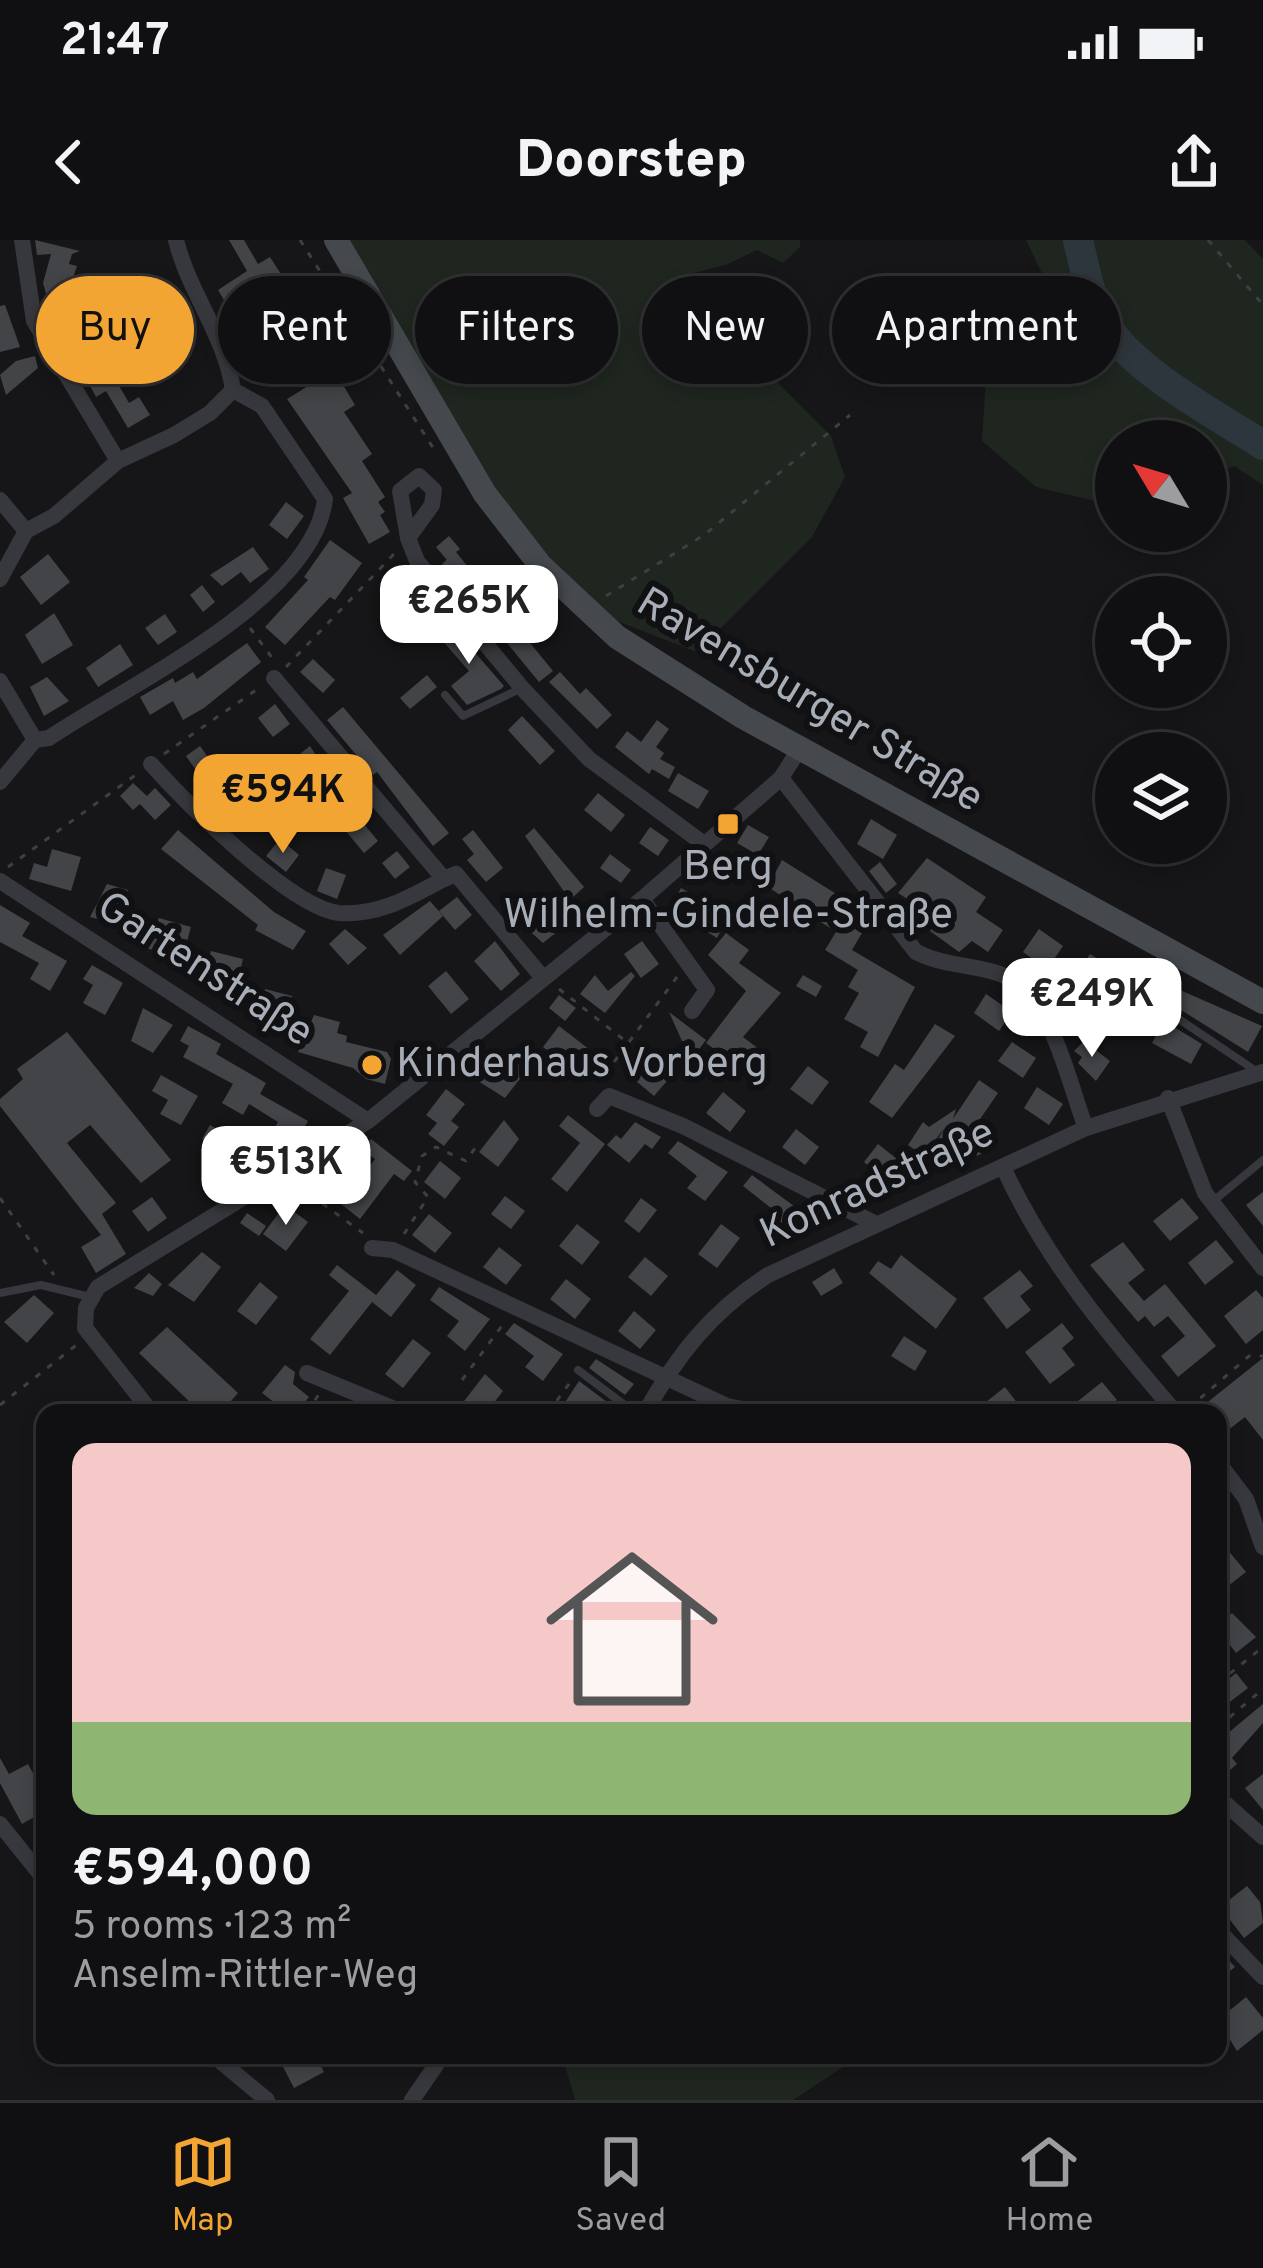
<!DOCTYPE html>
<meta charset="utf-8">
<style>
body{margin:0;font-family:Overpass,sans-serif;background:#1e1e20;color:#f1f3f6;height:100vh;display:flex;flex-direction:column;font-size:45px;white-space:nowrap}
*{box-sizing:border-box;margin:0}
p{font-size:39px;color:#9c9d9f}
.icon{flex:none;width:66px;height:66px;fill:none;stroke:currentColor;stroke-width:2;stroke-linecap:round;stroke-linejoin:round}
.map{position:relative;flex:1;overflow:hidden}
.sheet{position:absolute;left:36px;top:1164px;width:1191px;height:660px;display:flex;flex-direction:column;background:#101012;border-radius:24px;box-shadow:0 6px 18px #0003,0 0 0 3px #303032}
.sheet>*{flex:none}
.top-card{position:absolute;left:36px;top:36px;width:1191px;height:108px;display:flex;gap:24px}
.needle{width:78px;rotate:308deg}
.tools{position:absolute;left:1095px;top:180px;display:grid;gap:24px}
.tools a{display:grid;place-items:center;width:132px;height:132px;border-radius:50%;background:#101012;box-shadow:0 6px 18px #0003,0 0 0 3px #303032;font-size:60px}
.price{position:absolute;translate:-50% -102px;padding:0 27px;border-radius:24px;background:#fff;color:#222;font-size:39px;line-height:78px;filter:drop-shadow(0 3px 6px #0008)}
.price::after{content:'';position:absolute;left:50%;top:72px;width:36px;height:27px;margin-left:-18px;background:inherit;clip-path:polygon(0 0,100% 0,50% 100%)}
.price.active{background:#f3a533;color:#111}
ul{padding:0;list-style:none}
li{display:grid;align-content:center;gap:24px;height:636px;padding:0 36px}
li span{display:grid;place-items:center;height:372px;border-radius:24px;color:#555}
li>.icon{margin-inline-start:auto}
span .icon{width:216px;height:216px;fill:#fffc;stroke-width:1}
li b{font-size:51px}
.chip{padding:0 42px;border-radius:54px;background:#101012;box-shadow:0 6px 18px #0003,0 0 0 3px #303032;font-size:42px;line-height:108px}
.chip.active{background:#f3a533;color:#111}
.status{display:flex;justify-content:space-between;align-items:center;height:84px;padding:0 60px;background:#101012;direction:ltr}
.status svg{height:33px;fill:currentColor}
header{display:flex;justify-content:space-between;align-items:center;height:156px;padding:0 36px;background:#101012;font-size:54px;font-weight:800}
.dock{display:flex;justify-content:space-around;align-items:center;height:168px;border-top:3px solid #303032;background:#101012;font-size:33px;color:#9c9d9f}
.dock a{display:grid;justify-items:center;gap:6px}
.dock .active{color:#f3a533}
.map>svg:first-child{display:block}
.green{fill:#1e261f}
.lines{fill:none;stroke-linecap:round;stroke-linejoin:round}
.river{stroke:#2c363c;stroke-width:30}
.building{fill:#424448}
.path{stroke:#3d3f44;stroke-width:3;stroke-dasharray:6 9;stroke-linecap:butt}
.service{stroke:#37383d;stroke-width:8}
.minor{stroke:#37383d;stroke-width:16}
.secondary{stroke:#45484d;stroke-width:24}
.poi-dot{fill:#f3a533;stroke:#111113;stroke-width:4.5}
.labels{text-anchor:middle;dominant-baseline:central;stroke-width:12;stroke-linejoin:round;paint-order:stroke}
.street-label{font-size:42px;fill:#a8aeb8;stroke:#111113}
.poi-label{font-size:42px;fill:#a8aeb8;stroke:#111113}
</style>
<div class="status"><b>21:47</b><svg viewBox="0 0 49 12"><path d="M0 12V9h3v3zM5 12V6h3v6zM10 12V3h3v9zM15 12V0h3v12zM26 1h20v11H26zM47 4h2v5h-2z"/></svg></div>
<header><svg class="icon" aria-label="back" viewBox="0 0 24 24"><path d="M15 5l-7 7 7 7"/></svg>Doorstep<svg class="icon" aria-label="share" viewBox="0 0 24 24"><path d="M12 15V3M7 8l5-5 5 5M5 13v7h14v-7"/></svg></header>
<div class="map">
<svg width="1263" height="1860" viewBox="0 0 1263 1860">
<rect width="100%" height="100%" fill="#161618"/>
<g class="green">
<path d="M336,0H800V7L783,23L757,10L726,25L673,38L831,196L845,237L812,297L697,412L583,368L541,326Z"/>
<path d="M1026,0H1245L1263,19V245L1234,226L1206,238V201H1116V266L1036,247L982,201L988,104L1048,46Z"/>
<path d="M562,1815H861L793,1860H575Z"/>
</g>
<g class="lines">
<path class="river" d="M1078,0C1084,24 1088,49 1098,72C1124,127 1213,173 1263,205"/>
</g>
<g class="building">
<path d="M35,0L80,11L72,14L69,24L77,26L56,88L43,43L51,14L37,15Z"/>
<path d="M229,0H244L258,24L270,17L286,42L233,75L218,50L247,31Z"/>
<path d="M5,65L20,107L0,112V66Z"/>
<path d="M71,72L96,80L88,104L63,96Z"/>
<path d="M304,74L323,104L260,135L239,102L258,90L264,99Z"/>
<path d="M111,106L120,122L109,128L129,163L139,157L150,175L128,188L106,151L96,157L79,125Z"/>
<path d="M35,116L38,128L6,155L0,135L16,121Z"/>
<path d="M334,130L355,165L344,172L372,214L362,221L385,257L378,262L385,272L380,275L390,292L369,304L343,258L352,253L287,159Z"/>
<path d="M286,262L304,276L287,299L269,285Z"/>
<path d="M449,296L460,309L456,312L553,431L539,442L442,324L453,314L447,320L436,307Z"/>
<path d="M330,300L362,323L335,360L330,357L285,405L265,387L308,340L304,337Z"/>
<path d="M253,307L269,329L250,343L241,332L222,346L210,335Z"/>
<path d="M48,314L70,342L41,365L20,337Z"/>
<path d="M406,327L431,357L415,371L391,339Z"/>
<path d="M202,345L215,362L203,372L190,355Z"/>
<path d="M54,373L73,405L42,424L25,395Z"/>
<path d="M165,374L177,392L158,405L145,388Z"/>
<path d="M446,379L504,446L501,449L467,465L451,446L469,431L433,390Z"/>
<path d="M247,403L261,422L204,468L183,480L173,461L150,475L140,457L173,438L175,443L193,432L197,439Z"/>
<path d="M120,404L133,425L98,447L86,428Z"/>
<path d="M313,419L335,440L323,453L300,432Z"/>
<path d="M560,432L580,454L586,448L612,475L597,489L549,442Z"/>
<path d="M427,435L437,447L410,469L400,458Z"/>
<path d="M47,437L69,461L44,476L30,447Z"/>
<path d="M275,464L290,484L273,497L258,478Z"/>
<path d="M343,467L449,593L433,606L377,532L373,535L327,480Z"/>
<path d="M522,476L555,511L540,525L508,490Z"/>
<path d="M657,480L669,489L656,507L664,513L660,519L675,527L669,539L652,529L649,534L615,507L627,491L641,502Z"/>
<path d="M200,506L213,524L200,536L186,516Z"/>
<path d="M310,506L332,540L309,558L293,538L286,543L277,532Z"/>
<path d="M678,533L709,551L698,569L668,551Z"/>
<path d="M133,543L147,556L155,548L171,565L155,580L140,564L133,570L120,556Z"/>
<path d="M598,553L625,575L611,592L584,570Z"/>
<path d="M240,562L257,578L244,592L227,576Z"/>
<path d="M354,572L378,601L364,613L340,584Z"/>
<path d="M871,579L897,595L883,619L857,604Z"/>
<path d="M748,585L769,597L758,615L737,603Z"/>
<path d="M650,587L669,600L658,616L639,603Z"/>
<path d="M534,588L584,647L570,660L525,596Z"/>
<path d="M178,590L274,672L306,691L293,710L255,690L258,685L161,609Z"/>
<path d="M473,590L503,628L486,642L467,620L474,614L462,599Z"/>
<path d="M280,599L299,615L286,632L266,616Z"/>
<path d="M52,609L81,617L71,651L29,639L34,623L47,627Z"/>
<path d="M397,611L410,627L395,639L382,623Z"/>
<path d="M610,614L631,630L621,643L600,628Z"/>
<path d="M927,618L986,657L976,672L1003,690L988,712L972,701L959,712L930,691L938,679L898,653Z"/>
<path d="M782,620L838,655L828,673L862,693L852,710L915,747L878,817L860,807L868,792L844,779L859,753L848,747L858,730L825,710L836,692L768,647Z"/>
<path d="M880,622L897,644L886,653L869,631Z"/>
<path d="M326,628L346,635L337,659L317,651Z"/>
<path d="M107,644L128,650L122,671L133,674L129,688L90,677Z"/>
<path d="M681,648L711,664L705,676L724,685L717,698L670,669Z"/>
<path d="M457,657L472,675L455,690L439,671Z"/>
<path d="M519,659L536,679L543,673L558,691L543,703L506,670Z"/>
<path d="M430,661L443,676L400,715L383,695Z"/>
<path d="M0,665L30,683L22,696L67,721L50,751L30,739L39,723L0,702Z"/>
<path d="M159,678L191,687L182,719L143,707Z"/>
<path d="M345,689L367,708L348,725L329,704Z"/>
<path d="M1039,689L1063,706L1050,725L1073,741L1090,714L1117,731L1081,779L1061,766L1068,756L1031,730L1037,722L1023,712Z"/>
<path d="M726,693L749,710L739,723L781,753L743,797L763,812L747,833L706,803L746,751L708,715Z"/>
<path d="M495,701L520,734L501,751L474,721Z"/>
<path d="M642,701L659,724L641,738L624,714Z"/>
<path d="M211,711L243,719L235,753L202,744Z"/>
<path d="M92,725L123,743L105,775L83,763L93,745L83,739Z"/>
<path d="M446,731L469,759L451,774L428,746Z"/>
<path d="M631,732L635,736L605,773L580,754L595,735L608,751Z"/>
<path d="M803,735L822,746L816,757L796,746Z"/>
<path d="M265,749L292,756L283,786L248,777L251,764L261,766Z"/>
<path d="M1180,750L1262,786L1248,812L1173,765Z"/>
<path d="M1133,751L1154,771L1135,791L1114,771Z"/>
<path d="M986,754L1012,772L999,791L974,773Z"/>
<path d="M559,755L576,768L565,781L549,768Z"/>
<path d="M143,768L173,785L153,813L131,801Z"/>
<path d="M669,772L706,800L697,812L682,801Z"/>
<path d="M314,775L340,782L337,793L347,796L346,802L387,812L391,819L385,844L366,839L353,828L298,812Z"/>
<path d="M1164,781L1202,804L1191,824L1152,803Z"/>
<path d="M935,784L955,796L892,878L869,862L895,824L904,830Z"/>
<path d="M188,786L221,804L216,814L266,843L260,854L308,881L290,913L268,900L278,882L249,864L243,875L222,863L233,844L183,817L189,806L180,801Z"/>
<path d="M559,786L590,810L575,831L543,807Z"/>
<path d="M67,792L171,920L141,943L90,885L67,903L116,963L102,974L126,1014L96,1033L81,1007L101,995L0,866V859L23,839L17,829Z"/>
<path d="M1084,801L1110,821L1096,841L1078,823L1082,817L1074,811Z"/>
<path d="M1012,802L1036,818L1023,838L998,821Z"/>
<path d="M510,812L529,827L505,858L470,836L482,821L495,832Z"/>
<path d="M648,814L673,834L654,856L630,836Z"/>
<path d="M808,826L829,842L812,865L790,849Z"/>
<path d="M161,835L198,856L181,885L160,874L168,860L152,851Z"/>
<path d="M979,840L998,853L976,885L989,909L977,916L962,889L934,907L944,888L924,916L908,905L923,882L929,887L956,869L953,879Z"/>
<path d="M1037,847L1063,864L1049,885L1024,868Z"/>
<path d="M446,849L465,864L451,881L459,887L444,906L428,894L437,883L426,875Z"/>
<path d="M723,852L746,871L730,892L706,873Z"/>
<path d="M568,875L605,904L567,952L551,939L580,903L559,886Z"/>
<path d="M504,880L519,899L498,927L479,912Z"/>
<path d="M635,882L661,897L652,909L645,904L629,923L607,905L616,895L621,899Z"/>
<path d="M210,885L242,903L227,930L204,917L212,904L202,899Z"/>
<path d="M796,889L819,907L805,925L782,907Z"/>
<path d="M371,899L412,931L404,941L394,934L360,979L341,964L375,919L362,910Z"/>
<path d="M678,901L728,932L705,961L687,948L697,936L668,913Z"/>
<path d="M878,904L897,919L882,937L864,922Z"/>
<path d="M440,921L461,938L445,959L424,942Z"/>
<path d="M314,934L337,951L329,962L306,945Z"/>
<path d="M752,935L798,969L773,1000L756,986L771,968L743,946Z"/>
<path d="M1263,952V986L1246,965Z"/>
<path d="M505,956L525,971L511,989L491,974Z"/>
<path d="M152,957L167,978L148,992L132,971Z"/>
<path d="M641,958L657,970L639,993L624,981Z"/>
<path d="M1182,958L1199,978L1170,1001L1153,981Z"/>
<path d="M285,965L308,982L286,1011L263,994Z"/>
<path d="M247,973L266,986L259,996L240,983Z"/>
<path d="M429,974L452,993L435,1013L412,995Z"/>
<path d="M577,984L600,1002L582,1025L559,1006Z"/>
<path d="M721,984L740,998L717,1028L698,1014Z"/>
<path d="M1216,1000L1234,1022L1205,1045L1188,1023Z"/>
<path d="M1123,1002L1145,1030L1128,1043L1144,1061L1165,1044L1216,1106L1178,1137L1161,1116L1185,1096L1168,1076L1154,1087L1145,1076L1138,1082L1090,1025Z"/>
<path d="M499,1007L522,1025L506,1045L483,1027Z"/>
<path d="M202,1012L221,1027L194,1062L168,1045Z"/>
<path d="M901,1015L957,1059L936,1089L869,1033L878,1021L891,1029Z"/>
<path d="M645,1017L668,1036L651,1056L628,1037Z"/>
<path d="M337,1025L376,1055L397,1030L416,1045L391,1077L372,1062L330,1115L310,1099L349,1051L329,1035Z"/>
<path d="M834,1028L843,1043L821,1056L812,1042Z"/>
<path d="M1020,1030L1033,1046L1020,1056L1031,1070L1007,1089L983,1058Z"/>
<path d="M149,1033L162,1044L153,1056L134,1048Z"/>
<path d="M566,1039L591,1059L575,1079L550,1059Z"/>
<path d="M260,1042L278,1057L256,1085L237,1071Z"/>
<path d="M439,1047L490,1079L465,1111L447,1096L459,1081L430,1060Z"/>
<path d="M1256,1050L1263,1058V1090L1246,1104L1224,1076Z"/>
<path d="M34,1055L54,1073L27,1103L4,1082Z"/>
<path d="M634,1071L656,1090L640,1109L618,1091Z"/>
<path d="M514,1083L563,1114L543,1141L525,1127L534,1116L505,1094Z"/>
<path d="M1062,1083L1074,1098L1062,1108L1075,1125L1050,1144L1025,1112Z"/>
<path d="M167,1087L238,1153L231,1161L246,1173H189L194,1166L139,1113Z"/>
<path d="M904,1096L927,1111L915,1131L891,1116Z"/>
<path d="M413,1099L431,1113L403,1148L385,1134Z"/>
<path d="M1263,1118V1200L1245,1177L1223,1194L1218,1173H1194Z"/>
<path d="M596,1119L634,1144L625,1155L589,1128Z"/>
<path d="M285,1125L295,1132L293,1144L309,1157L296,1173H288L262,1153Z"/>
<path d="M485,1134L503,1151L486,1173H472L461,1165Z"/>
<path d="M579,1141L615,1168L611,1173H558Z"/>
<path d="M1102,1142L1117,1160L1101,1173H1079L1073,1165Z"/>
<path d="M1005,1147L1025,1173H972Z"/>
<path d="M1227,1309L1246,1332L1218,1354V1317Z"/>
<path d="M1232,1373L1256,1397L1236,1413L1230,1405L1218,1415V1384Z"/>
<path d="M1236,1433L1248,1448L1218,1471V1448Z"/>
<path d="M1263,1464V1483L1232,1518L1237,1524L1218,1540V1502L1222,1507L1227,1503L1222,1498Z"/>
<path d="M0,1518L9,1534L28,1524L45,1556V1571L22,1584L0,1543Z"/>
<path d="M1263,1534V1570L1245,1548Z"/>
<path d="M1247,1646L1260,1662L1263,1683L1244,1698L1220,1667Z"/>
<path d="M1218,1708L1235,1727L1218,1741Z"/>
<path d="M1246,1757L1263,1778V1790L1237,1811L1218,1780Z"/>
<path d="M277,1815H315L324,1832L294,1848Z"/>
</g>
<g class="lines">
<g class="path">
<path d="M300,0L437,214"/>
<path d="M1208,0L1263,65"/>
<path d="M606,356L704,295L850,175"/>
<path d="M250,388L276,423"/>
<path d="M286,427L395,313"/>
<path d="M164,514L259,448"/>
<path d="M8,627L137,534"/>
<path d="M559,749L628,803L600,841"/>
<path d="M629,802L677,737"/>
<path d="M298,946L363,993"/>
<path d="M0,958L54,1035"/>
<path d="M404,994L428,957L415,942L422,916L436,907L466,921L478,904"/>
<path d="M462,1140L504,1083"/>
<path d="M0,1165L79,1103"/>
<path d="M1189,1168L1249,1116H1263"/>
<path d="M307,1173L319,1154"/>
<path d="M548,1173L571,1141"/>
<path d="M1218,1443L1263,1407"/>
<path d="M1218,1487L1263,1449"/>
</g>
<g class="service">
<path d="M445,455L463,476L520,449"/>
<path d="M1161,767L1259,833"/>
<path d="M1212,962L1263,920"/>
<path d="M0,1053L41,1045L90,1057"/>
<path d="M578,1130L630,1169L646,1172"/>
</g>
<g class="minor">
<path d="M22,0L34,81L118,221"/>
<path d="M176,0C189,53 225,95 233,150"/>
<path d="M0,260L26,291"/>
<path d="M408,298L400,251L419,236L434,250L432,265L408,298L417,321L522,448L589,519L704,604"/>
<path d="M0,339L26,291L54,276L118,221L174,195L210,173L233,150"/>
<path d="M274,438L444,639L456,634L543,738"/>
<path d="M0,441L35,500L49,498C126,446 314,359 325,259L262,166L233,150"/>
<path d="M151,524C184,561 291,668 339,673C379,676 410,657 444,639"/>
<path d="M781,538L916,712C948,728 980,724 1005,736C1054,760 1067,840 1086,888"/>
<path d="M0,542L35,500"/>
<path d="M0,641L368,881"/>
<path d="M642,659L707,750L692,771"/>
<path d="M1168,858L1205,953L1263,1028"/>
<path d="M597,869L609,856L683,886L874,983"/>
<path d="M1003,927C1046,1021 1109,1095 1176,1173"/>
<path d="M372,1008L393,1010L727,1166L762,1173"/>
<path d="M307,1133L404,1173"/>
<path d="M152,1173L85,1088L86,1068L98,1047L368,881L642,659L781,538L800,508"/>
<path d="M645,1173C677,1115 712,1071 768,1035L1086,888L1263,832"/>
<path d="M1218,1222L1246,1259L1263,1307"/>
<path d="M1218,1557L1263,1597"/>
<path d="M0,1584L45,1640"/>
<path d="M1218,1690L1263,1737"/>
<path d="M213,1815L267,1860"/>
<path d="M412,1860L443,1815"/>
</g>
<path class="secondary" d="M336,0L485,254L541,326L617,397L743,477L1263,762"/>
</g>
<g class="poi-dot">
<rect x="716" y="572" width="24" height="24" rx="6"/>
<circle cx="372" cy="825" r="12"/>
</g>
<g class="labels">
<g class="street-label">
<text transform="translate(809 462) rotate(31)">Ravensburger Straße</text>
<text transform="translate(204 731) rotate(33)">Gartenstraße</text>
<text transform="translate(878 945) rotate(-25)">Konradstraße</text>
</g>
<g class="poi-label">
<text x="728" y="628">Berg<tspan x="728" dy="48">Wilhelm-Gindele-Straße</tspan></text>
<text x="396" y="825" text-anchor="start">Kinderhaus Vorberg</text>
</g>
</g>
</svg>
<div class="tools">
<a><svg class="needle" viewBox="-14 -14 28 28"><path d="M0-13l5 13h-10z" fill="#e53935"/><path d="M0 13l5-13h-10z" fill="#9c9d9f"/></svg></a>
<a><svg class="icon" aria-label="locate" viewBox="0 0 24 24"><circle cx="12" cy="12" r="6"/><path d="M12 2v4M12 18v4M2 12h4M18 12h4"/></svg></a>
<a><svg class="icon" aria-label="layers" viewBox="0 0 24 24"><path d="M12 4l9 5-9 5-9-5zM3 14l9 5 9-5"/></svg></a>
</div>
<b class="price" style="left:469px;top:427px">€265K</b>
<b class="price active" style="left:283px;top:616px">€594K</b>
<b class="price" style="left:1092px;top:820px">€249K</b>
<b class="price" style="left:286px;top:988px">€513K</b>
<div class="top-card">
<a class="chip active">Buy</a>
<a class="chip">Rent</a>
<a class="chip">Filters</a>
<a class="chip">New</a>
<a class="chip">Apartment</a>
</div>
<section class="sheet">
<ul>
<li><span style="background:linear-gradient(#f6c9c9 75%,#8fb573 0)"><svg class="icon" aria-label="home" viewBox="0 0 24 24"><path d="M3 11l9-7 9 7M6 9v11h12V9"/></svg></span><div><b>€594,000</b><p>5 rooms · 123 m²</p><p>Anselm-Rittler-Weg</p></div></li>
</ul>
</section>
</div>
<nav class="dock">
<a class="active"><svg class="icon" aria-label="map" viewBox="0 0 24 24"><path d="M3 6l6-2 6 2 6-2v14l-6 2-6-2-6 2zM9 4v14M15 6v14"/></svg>Map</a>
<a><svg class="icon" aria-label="saved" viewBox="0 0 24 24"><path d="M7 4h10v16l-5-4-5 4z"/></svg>Saved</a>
<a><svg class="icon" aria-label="home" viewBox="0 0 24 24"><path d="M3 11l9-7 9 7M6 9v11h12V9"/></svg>Home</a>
</nav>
